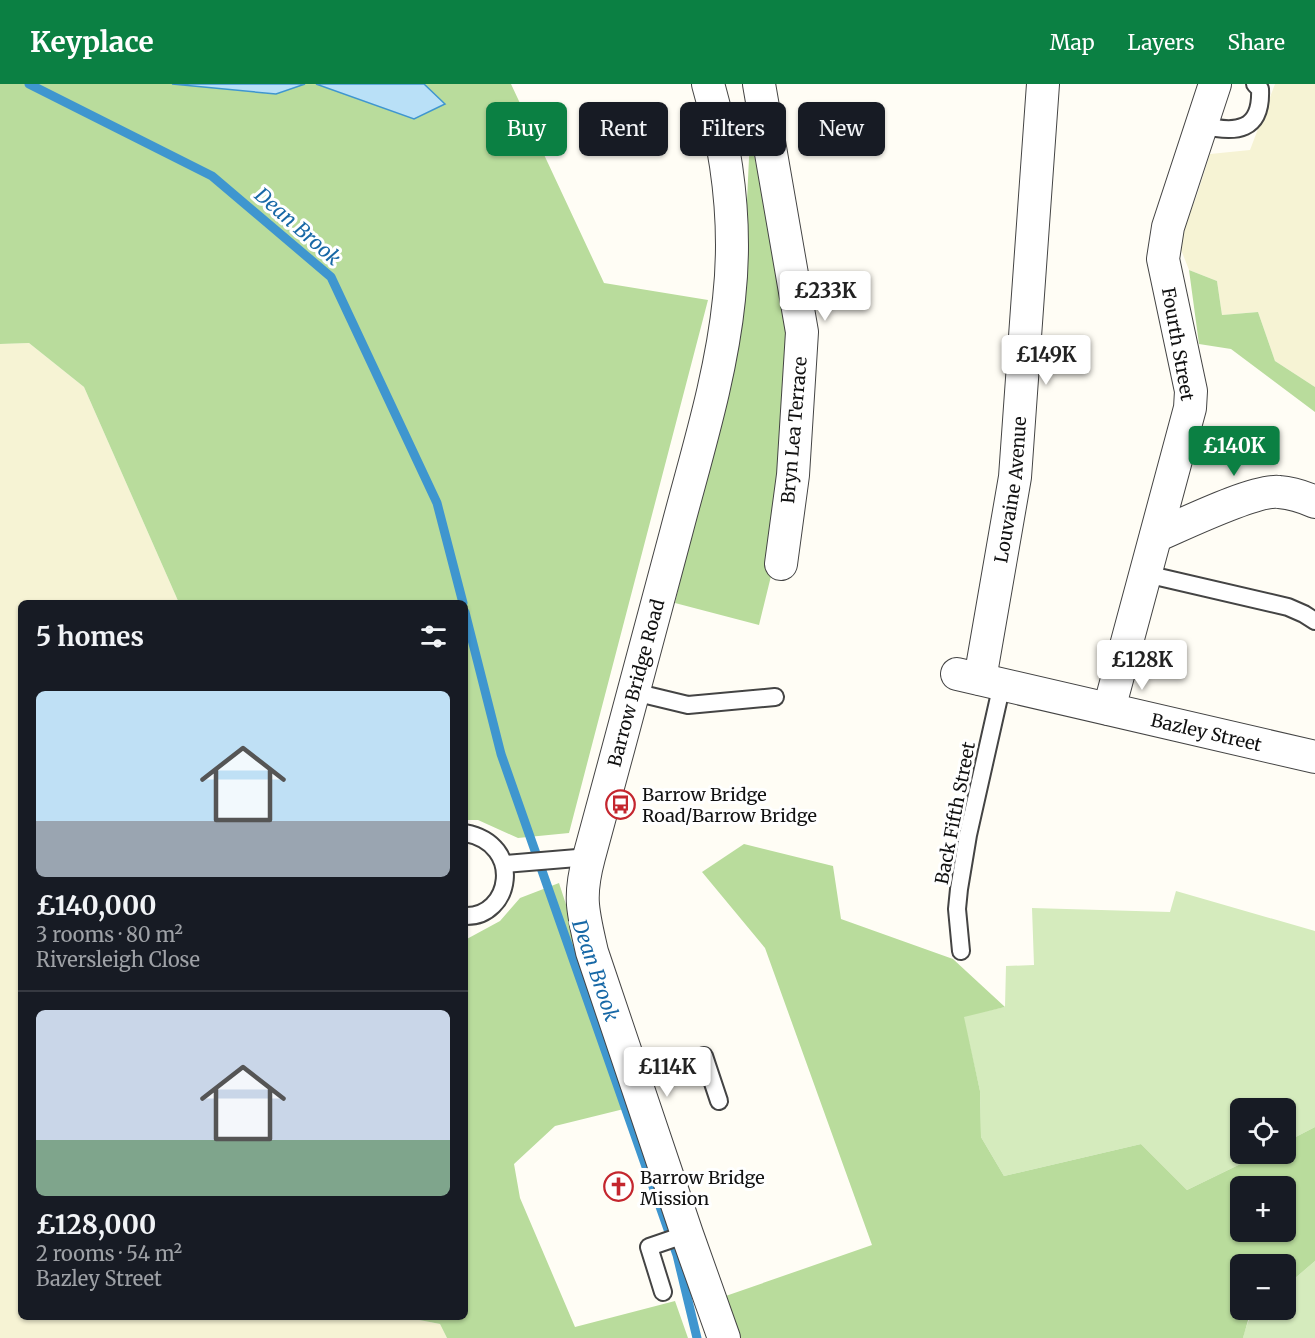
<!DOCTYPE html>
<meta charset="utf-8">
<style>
body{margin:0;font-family:Merriweather,serif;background:#242831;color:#f1f3f6;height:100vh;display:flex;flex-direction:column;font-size:22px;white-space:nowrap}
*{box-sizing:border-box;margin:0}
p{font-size:20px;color:#9ea1a6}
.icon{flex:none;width:33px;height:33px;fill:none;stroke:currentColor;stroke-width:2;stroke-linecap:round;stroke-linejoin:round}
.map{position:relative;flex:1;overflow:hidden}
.panel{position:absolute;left:18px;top:516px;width:450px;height:720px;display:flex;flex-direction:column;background:#171b24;border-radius:9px;box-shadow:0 2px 4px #0004}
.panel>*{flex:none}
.guide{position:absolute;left:486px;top:18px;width:570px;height:54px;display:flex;gap:12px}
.tools{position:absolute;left:1230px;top:1014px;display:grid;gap:12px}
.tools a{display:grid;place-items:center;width:66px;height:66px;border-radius:9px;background:#171b24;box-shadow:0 2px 4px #0004;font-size:30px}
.price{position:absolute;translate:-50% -51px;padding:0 14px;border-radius:6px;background:#fff;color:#222;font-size:20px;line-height:39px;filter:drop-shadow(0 2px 3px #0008)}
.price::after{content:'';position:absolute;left:50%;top:36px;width:18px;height:14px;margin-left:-9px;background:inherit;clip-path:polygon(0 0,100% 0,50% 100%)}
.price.selected{background:#0b8043;color:#fff}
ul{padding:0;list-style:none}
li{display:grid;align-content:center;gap:12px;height:318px;padding:0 18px}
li+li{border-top:2px solid #363941}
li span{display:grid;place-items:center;height:186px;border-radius:9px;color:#555}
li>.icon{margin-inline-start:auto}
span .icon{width:108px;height:108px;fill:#fffc;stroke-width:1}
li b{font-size:26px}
h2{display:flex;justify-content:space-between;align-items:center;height:72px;padding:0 18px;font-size:26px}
.chip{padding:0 21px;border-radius:9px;background:#171b24;box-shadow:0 2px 4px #0004;font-size:21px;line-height:54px}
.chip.selected{background:#0b8043;color:#fff}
header{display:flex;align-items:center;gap:36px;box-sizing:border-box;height:84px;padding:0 30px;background:#0b8043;color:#fff}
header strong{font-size:28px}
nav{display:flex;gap:33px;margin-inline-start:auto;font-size:21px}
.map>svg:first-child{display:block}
.farmland{fill:#f6f3d4}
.green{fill:#d5ebbd}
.forest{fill:#b9dc9c;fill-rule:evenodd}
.water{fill:#b9e0f7;stroke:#3f96cf;stroke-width:1.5}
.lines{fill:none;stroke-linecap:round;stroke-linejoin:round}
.stream{stroke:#3f96cf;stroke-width:9}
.lane-casing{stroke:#444;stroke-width:20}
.street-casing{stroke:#444;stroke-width:34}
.lane{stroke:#fff;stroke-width:16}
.street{stroke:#fff;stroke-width:32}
.labels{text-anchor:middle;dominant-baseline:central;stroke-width:6;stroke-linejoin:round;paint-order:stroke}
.street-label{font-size:18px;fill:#111;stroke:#fff}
.poi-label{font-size:18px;fill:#111;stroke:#fff;text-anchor:start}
.water-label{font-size:20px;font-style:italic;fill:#1768a6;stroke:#fff}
</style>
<header>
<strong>Keyplace</strong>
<nav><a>Map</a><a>Layers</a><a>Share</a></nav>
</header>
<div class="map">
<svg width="1315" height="1254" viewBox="0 0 1315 1254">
<rect width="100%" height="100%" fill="#fffdf5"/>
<g class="farmland">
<path d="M1275,0H1315V303L1275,277L1258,228L1222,231L1217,197L1189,186L1178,158L1197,111L1210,70L1250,66Z"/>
<path d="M29,259L84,303L179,519H21V1233H404L440,1240L447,1254H0V260Z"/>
</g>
<g class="green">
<path d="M1176,807L1315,847V1043L1286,1058V1024H1240V1070H1261L1187,1106L1141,1060L1004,1092L981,1053L980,1007L963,932L1005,923L1006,882L1034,881L1032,824L1170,828Z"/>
<path d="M1315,1177V1254H1243C1252,1222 1254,1226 1286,1226V1202Z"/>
</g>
<g class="forest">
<path d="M0,0H172L276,10L305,0H316L414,35L445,20L424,0H511L604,199L708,216L569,749L518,754L478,736H465V519H179L84,303L29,259L0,260Z"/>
<path d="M750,53L780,188L790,299L772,488L759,541L675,519L742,222Z"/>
<path d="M1189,186L1217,197L1222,231L1258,228L1275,277L1315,303V328L1231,265L1199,260Z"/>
<path d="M744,760L833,782L841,835L953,875L1005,923L964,933L980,1007L981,1053L1004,1092L1141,1060L1187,1106L1261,1070H1286V1058L1315,1043V1177L1286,1202V1180H1240V1226H1257L1249,1233L1243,1254H735L717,1215L872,1161L765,864L702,788ZM1240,1102H1286V1148H1240Z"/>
<path d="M559,799L632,1023L555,1042L514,1080L520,1114L575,1243L675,1217L688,1254H447L440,1240L404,1233H465V856L500,837L520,814Z"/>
</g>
<g class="water">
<path d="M172,0H305L276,10Z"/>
<path d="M316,0H424L445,20L414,35Z"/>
</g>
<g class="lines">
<g class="stream">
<path d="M29,0L212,92L331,193L437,419L463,519"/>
<path d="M465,528L501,670L677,1171L697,1254"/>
</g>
<defs>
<g id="lane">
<path d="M1202,41C1236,50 1262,47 1260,5L1255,0"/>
<path d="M1146,490L1288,523L1304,530L1315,537"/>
<path d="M634,608L688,621L775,613"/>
<path d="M465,749C525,760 511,834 465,832"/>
<path d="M504,780L589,773"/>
<path d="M961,867L957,825L959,805L968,751L1002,600"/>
<path d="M635,994L704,972L719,1017"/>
<path d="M663,1208L649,1163L687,1150"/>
</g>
<g id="street">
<path d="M708,0C728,69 737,143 729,215C721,294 696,372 676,449C648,557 618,665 589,773C578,814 583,828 592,868L687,1150L724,1254"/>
<path d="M759,0L802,248L793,391L781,480"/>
<path d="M1156,452C1182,441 1255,405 1279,408C1292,409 1304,413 1315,418"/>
<path id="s1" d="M957,590L1315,673"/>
<path id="s2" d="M980,595L1015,393L1043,0"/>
<path d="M1109,625L1190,324L1191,307L1163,175L1168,143L1215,0"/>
</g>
</defs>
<use href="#lane" class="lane-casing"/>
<use href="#street" class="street-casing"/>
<use href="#lane" class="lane"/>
<use href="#street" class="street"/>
</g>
<defs>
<symbol id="bus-ring" viewBox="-11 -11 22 22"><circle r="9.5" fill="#fff" stroke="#c4262e" stroke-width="1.5"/><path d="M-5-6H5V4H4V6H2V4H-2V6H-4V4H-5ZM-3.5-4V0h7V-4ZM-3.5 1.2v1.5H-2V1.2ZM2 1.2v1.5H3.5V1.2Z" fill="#c4262e"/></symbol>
<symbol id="church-ring" viewBox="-11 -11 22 22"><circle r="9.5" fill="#fff" stroke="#c4262e" stroke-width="1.5"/><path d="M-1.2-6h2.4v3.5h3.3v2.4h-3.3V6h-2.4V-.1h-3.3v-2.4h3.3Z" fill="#c4262e"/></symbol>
</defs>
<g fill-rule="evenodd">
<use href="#bus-ring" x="604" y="704" width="33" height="33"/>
<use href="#church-ring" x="602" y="1086" width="33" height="33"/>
</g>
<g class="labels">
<g class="street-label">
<text transform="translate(1178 260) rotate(80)">Fourth Street</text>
<text transform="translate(794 346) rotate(-85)">Bryn Lea Terrace</text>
<text stroke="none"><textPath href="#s2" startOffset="192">Louvaine Avenue</textPath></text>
<text transform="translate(636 599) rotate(-75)">Barrow Bridge Road</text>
<text stroke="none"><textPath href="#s1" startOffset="256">Bazley Street</textPath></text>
<text transform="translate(955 729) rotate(-79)">Back Fifth Street</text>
</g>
<g class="poi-label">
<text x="642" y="710">Barrow Bridge<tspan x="642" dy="21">Road/Barrow Bridge</tspan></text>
<text x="640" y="1093">Barrow Bridge<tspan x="640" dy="21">Mission</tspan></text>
</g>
<g class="water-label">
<text transform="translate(298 142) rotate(41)">Dean Brook</text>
<text transform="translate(596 886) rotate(71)">Dean Brook</text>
</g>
</g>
</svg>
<div class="tools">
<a><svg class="icon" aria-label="locate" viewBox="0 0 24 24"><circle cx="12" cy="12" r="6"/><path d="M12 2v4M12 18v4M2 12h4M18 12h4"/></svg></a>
<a>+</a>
<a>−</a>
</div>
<b class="price" style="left:825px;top:238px">£233K</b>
<b class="price" style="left:1046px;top:302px">£149K</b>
<b class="price selected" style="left:1234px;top:393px">£140K</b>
<b class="price" style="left:1142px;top:607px">£128K</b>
<b class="price" style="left:667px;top:1014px">£114K</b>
<div class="guide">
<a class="chip selected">Buy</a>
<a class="chip">Rent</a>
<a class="chip">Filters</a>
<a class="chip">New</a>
</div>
<section class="panel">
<h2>5 homes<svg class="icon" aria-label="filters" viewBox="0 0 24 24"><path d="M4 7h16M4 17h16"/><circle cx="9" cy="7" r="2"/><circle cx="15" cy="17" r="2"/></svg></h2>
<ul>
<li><span style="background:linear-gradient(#bfe0f5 70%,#9aa5b1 0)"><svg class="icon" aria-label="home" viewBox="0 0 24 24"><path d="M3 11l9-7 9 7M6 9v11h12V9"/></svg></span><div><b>£140,000</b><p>3 rooms · 80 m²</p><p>Riversleigh Close</p></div></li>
<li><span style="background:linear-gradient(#c9d6e8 70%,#7fa58c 0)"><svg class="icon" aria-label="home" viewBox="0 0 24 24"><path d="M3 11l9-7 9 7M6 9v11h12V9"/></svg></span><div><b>£128,000</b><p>2 rooms · 54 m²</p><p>Bazley Street</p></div></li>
</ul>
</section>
</div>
